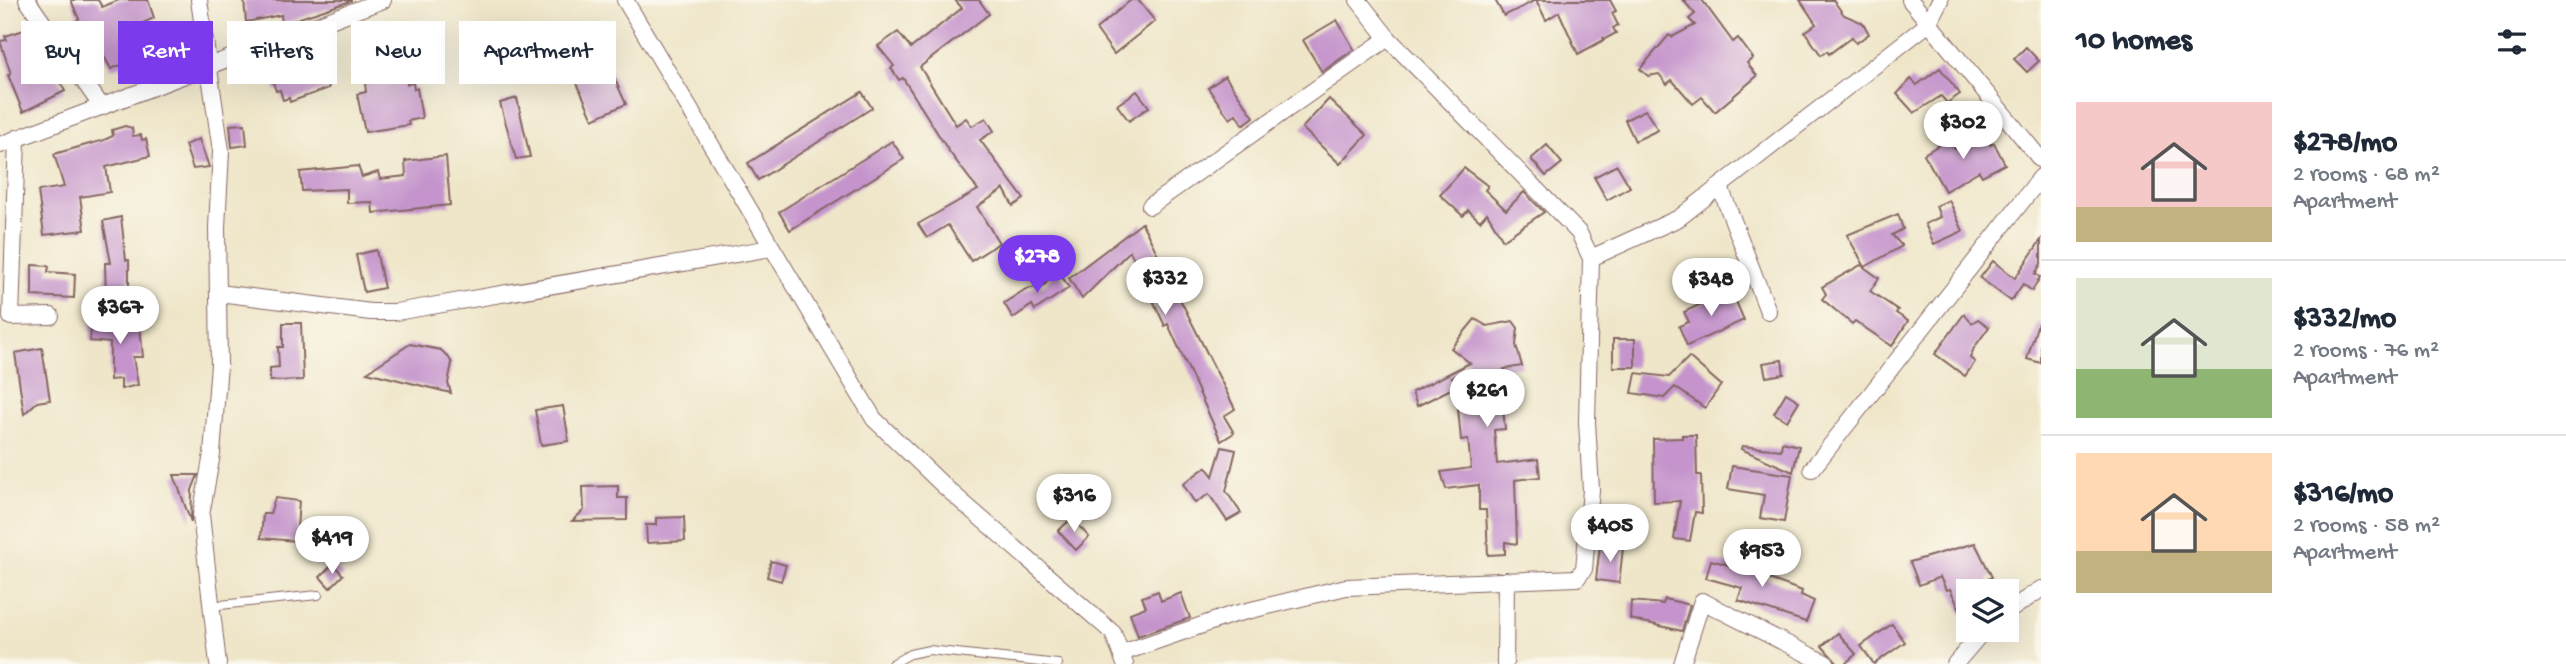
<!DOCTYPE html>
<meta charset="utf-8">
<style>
body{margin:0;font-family:"Gochi Hand",sans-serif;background:#f6f6f7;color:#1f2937;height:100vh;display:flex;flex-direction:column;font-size:26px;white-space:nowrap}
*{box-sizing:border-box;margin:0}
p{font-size:23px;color:#747a83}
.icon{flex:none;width:38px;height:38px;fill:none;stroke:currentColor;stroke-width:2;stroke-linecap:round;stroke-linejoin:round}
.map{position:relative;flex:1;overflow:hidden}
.sheet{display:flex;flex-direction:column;background:#fff;width:525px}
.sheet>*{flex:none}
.guide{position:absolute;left:21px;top:21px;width:665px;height:63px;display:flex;gap:14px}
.buttons{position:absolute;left:1956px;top:579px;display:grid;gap:14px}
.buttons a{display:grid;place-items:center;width:63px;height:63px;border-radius:0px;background:#fff;box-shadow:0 7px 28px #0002;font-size:35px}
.price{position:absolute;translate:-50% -60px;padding:0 16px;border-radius:24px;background:#fff;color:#222;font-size:23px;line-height:46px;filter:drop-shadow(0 2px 4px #0008)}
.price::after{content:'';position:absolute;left:50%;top:42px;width:21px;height:16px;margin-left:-10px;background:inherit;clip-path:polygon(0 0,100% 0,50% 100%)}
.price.selected{background:#7c3aed;color:#fff}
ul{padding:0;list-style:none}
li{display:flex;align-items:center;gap:21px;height:175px;padding:0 35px}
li+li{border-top:2px solid #e0e1e3}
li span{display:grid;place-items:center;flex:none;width:196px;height:140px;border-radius:0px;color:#555}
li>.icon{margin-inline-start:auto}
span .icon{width:84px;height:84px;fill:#fffc;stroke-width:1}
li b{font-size:30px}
h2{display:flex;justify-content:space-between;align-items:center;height:84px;padding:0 35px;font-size:30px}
.chip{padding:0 24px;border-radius:0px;background:#fff;box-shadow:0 7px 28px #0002;font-size:24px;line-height:63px}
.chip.selected{background:#7c3aed;color:#fff}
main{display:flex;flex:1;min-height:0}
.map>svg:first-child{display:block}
.building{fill:#c594cc}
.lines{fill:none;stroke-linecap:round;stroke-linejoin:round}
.service-casing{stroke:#846562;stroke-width:10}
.minor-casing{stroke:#846562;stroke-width:18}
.service{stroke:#fff;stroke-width:8}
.minor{stroke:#fff;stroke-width:16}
</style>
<main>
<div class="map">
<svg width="2041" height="664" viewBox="0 0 2041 664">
<rect width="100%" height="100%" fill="#fbf7ec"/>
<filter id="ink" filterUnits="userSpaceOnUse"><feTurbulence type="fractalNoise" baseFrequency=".0143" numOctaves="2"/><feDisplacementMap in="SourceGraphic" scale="14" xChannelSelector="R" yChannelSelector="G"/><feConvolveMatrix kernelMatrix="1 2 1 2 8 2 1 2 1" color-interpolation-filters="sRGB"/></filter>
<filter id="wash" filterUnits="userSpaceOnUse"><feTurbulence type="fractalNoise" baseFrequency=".00686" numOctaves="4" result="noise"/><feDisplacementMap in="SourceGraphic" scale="28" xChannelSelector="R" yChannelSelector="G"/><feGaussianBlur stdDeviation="1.57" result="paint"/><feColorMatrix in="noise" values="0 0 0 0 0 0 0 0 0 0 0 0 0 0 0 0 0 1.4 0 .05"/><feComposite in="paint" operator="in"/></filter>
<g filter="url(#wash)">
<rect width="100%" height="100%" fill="#efe6c9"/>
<g id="blocks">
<g class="building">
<path d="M71,0H98L102,7L119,0H148L154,18L143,23L153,43L144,48L149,58L126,74L121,65L111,69L104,56L101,58L88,33L74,41L66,27L79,19Z"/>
<path d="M244,0H351V1L282,24L281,15L246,22Z"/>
<path d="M955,0H979L989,14L920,67L956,125L966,118L972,126L986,118L994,131L980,140L1024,199L1013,206L1004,189L977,207L999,243L971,261L948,225L927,238L918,224L978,190L948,150L903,78L899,80L891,68L894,66L878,46L898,32L911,48L962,8Z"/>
<path d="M1131,0H1138L1155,21L1114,54L1096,29Z"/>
<path d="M1495,0H1536L1504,16Z"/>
<path d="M1536,0H1610L1616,11L1612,13L1618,25L1613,28L1616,33L1605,39L1603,37L1604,40L1578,54L1559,12L1546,20Z"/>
<path d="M1683,0H1702L1733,42L1738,38L1753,58L1747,63L1757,76L1715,112L1702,97L1693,104L1672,80L1667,84L1659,74L1648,76L1640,69L1669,35L1672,37L1695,25L1689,19L1695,14Z"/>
<path d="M1800,0H1833L1844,15L1863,23L1869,34L1856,43L1852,37L1829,54L1827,51L1821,55L1805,32L1816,24Z"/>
<path d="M1337,20L1354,49L1322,72L1303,40Z"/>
<path d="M24,30L25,33L35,30L42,40L35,43L49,71L53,69L65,91L23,112L8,75L11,74L0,41L7,40L5,36Z"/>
<path d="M2026,47L2039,61L2027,72L2014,59Z"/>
<path d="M291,50L297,65L306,62L311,74L323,70L329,88L290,102L289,98L283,100L280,90L276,91L265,59Z"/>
<path d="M609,66L626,104L593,119L576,81Z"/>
<path d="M1940,68L1960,94L1947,103L1941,96L1914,113L1897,94L1911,79L1917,85Z"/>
<path d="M406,74L407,84L413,83L414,89L417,88L422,118L408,121L409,125L365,132L357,94L366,92L365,83Z"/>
<path d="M1225,76L1254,117L1243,125L1236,114L1230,119L1208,88Z"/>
<path d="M1137,91L1149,107L1129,121L1117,105Z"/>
<path d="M862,92L872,108L758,180L748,163Z"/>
<path d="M517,98L530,157L516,159L500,103Z"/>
<path d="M1329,99L1367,135L1340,164L1302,128Z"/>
<path d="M1645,110L1658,130L1635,141L1625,120Z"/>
<path d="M245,124L247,145L232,147L230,125Z"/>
<path d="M125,126L132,128L133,136L141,135L142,140L146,139L150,156L106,167L110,192L80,197L85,230L44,235L38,191L64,187L54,154L104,140L113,136L112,130Z"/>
<path d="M1984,133L1990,145L1994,143L2005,164L1982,176L1979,171L1945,191L1924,154L1949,139L1955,149Z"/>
<path d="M199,139L209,167L193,169L185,145Z"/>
<path d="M892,141L904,159L790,230L779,212Z"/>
<path d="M1547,145L1562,163L1546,176L1531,159Z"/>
<path d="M446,156L450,205L373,213L372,202L347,203V189L302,191L300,172L358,166L362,177L378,172L380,179L406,176L405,161Z"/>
<path d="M1617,165L1630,187L1607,200L1594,177Z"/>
<path d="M1464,168L1488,186L1485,190L1506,210L1524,192L1544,212L1503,240L1487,213L1480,221L1468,210L1463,216L1440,195Z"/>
<path d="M1949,200L1963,231L1934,244L1925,224L1940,217L1936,206Z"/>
<path d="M1898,214L1903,229L1892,235L1902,246L1865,267L1847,235Z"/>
<path d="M121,217L126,260H129V301L106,300L105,263H111L103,221Z"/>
<path d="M1142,223L1235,409L1224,416L1234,433L1221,441L1168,324L1165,326L1130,251L1082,299L1069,278Z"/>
<path d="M2041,240V264L2035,274L2040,277L2032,291L2023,284L2011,301L1980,278L1993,261L2015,278Z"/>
<path d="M376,250L384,288L364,292L356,255Z"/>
<path d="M32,265L49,266L48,272L75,274L74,298L32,296Z"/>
<path d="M1861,265L1879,278L1870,291L1898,310L1896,313L1908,321L1892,346L1855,321L1852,324L1822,299L1826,294L1822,287Z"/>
<path d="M1058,270L1069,288L1035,310L1032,305L1013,318L1004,303L1026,289L1043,286Z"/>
<path d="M1731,290L1744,320L1687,346L1679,326L1689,322L1684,312Z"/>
<path d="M1964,314L1972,323L1978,319L1989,327L1974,348L1970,358L1975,362L1965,376L1935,354Z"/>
<path d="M139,315L143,357H133L138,385L121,389V379L110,380V343L90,341L92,319Z"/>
<path d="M1475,319L1487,326L1513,321L1518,328L1516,345L1522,366L1504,369L1508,407L1503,408L1505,429L1494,430L1497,464L1538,459L1540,477L1515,480L1517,544L1505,542V554L1488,555L1486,510H1479V485L1446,489L1441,472L1471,468L1468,439L1461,440L1458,408L1492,404L1488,371L1452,377L1457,386L1417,406L1412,392L1470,363L1451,348Z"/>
<path d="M283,323H301L303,380L270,381V368L279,367L278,347H283Z"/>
<path d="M2038,323H2041V363L2027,359Z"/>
<rect x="1613" y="339" width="22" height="28"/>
<path d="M410,344L441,350L449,358L452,363L448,383L451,393L367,372Z"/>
<path d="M42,348L50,400L37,402L24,414L15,353Z"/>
<path d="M1689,357L1721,385L1705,408L1675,387L1664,398L1632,393L1636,373L1669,377Z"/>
<path d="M1782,360L1784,374L1766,377L1763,363Z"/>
<path d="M1786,393L1799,401L1787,421L1774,413Z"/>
<path d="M563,406L569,441L541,445L535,410Z"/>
<path d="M1682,435H1696L1697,475H1701L1702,513L1695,512L1690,541L1674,539L1680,501L1654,502L1653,439L1682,438Z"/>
<path d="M1782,442L1799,446L1793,472L1741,449L1742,446L1781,450Z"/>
<path d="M1222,447L1236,450L1226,491L1241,513L1227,521L1209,494L1195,503L1183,484L1206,467L1213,476Z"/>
<path d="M1732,466L1792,475L1784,522L1760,518L1764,495L1728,489Z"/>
<path d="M174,475H198L192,490L191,522Z"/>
<path d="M618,486V498H627V520L572,521L584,510L583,487Z"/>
<path d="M275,498L299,501L296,541L261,538L263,514H270Z"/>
<path d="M684,517L685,541L647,543L646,525H656V518Z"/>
<path d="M1072,518L1089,537L1076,550L1058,531Z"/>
<path d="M1975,543L1992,577L1988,579L1994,592H1969V628L1950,589L1946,590L1940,577L1919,585L1910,562Z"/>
<path d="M1600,545L1623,548L1619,583L1596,580Z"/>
<path d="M1745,559L1763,564L1761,576L1802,591L1801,595L1814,601L1806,622L1738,600L1742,588L1706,578L1711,560L1743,569Z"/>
<path d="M771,561L786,565L781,581L767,577Z"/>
<path d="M333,564L343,575L330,588L320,577Z"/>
<path d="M1158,591L1161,601L1181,593L1190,618L1138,636L1130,613L1146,607L1142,597Z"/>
<path d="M1665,599L1690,605L1682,631L1630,619L1631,601L1663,604Z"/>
<path d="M1892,624L1905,642L1874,664L1861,646Z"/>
<path d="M1838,633L1856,654L1845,664H1838L1822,646Z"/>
</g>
</g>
</g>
<g filter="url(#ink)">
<use href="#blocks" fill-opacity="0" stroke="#846562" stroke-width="2"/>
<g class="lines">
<defs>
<g id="service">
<path d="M210,606L318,595"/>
<path d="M892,664L910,654L929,650L1058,664"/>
</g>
<g id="minor">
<path d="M27,0L102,107"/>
<path d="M199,0L221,151L217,227L219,364L212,454L201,515L218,664"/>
<path d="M625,0L874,419L945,487L1113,633L1125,664"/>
<path d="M1910,0L2041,160"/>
<path d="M17,138L11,317L51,316"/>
<path d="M0,145L383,0"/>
<path d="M1720,187L1768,311"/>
<path d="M1150,206L1388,38"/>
<path d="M1591,258L1679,218L1928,24L1940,0"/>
<path d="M219,293L371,312H396L771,248"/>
<path d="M1812,469L2041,177"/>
<path d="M2007,612L2041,589"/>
<path d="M1122,653L1231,615L1346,587L1577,578L1584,569L1591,490L1587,422L1591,258L1579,233L1388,38L1358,0"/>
<path d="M1505,664L1506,580"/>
<path d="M1682,664L1702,601L1827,664"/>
<path d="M1955,664L1984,630"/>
</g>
</defs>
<use href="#service" class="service-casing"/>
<use href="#minor" class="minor-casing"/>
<use href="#service" class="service"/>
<use href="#minor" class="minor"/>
</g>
</g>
</svg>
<div class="buttons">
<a><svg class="icon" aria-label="layers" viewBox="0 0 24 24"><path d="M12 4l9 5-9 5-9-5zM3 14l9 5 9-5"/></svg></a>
</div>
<b class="price" style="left:1963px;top:161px">$302</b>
<b class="price selected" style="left:1037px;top:295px">$278</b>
<b class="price" style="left:1165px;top:317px">$332</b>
<b class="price" style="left:1711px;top:318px">$348</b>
<b class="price" style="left:120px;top:346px">$367</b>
<b class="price" style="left:1487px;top:429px">$261</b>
<b class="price" style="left:1074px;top:534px">$316</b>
<b class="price" style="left:1610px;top:564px">$405</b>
<b class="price" style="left:332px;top:576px">$419</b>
<b class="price" style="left:1762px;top:589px">$953</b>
<div class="guide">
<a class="chip">Buy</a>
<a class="chip selected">Rent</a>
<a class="chip">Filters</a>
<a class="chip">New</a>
<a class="chip">Apartment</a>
</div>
</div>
<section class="sheet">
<h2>10 homes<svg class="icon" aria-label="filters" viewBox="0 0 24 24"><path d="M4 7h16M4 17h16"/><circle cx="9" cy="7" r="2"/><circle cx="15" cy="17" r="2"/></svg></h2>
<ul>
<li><span style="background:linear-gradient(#f6c9c9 75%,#c2b280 0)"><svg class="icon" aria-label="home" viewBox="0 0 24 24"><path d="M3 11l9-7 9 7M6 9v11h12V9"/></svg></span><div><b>$278/mo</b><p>2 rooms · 68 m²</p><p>Apartment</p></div></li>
<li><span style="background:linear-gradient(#dfe7d0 65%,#8fb573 0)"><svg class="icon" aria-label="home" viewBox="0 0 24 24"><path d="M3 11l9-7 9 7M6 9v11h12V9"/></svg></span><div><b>$332/mo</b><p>2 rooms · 76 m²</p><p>Apartment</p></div></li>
<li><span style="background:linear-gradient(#ffd9b3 70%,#c2b280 0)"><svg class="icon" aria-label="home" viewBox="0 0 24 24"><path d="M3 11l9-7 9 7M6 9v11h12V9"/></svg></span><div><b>$316/mo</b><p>2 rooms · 58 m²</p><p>Apartment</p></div></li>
</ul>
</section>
</main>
